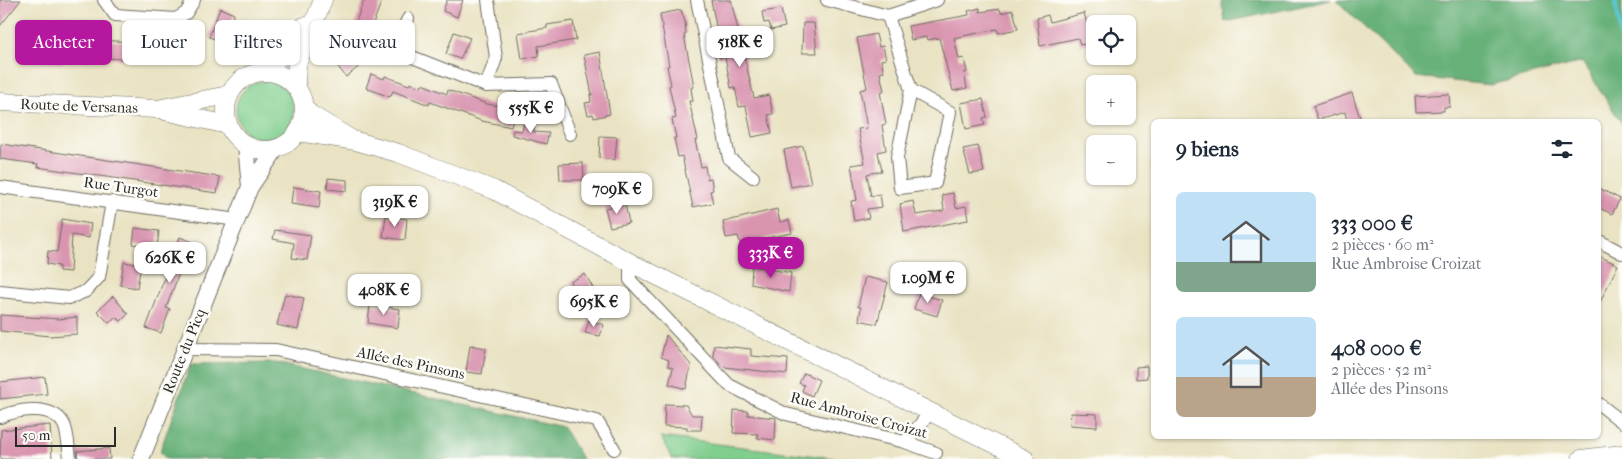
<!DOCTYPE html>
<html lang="fr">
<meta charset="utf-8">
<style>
body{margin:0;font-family:"IM FELL French Canon",serif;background:#f2f2f3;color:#1f2937;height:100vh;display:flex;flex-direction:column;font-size:19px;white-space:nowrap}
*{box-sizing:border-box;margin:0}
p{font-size:16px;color:#747a83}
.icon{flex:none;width:28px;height:28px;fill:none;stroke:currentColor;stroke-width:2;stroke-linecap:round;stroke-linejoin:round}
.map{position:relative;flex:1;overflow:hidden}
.sheet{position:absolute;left:1151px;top:119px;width:450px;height:320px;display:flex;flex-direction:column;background:#fff;border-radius:8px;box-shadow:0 1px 4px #0004}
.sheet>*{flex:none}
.hud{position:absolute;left:15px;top:20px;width:475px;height:45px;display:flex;gap:10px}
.tools{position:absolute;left:1086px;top:15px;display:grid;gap:10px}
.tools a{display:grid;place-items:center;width:50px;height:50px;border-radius:8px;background:#fff;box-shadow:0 1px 4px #0004;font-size:25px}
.scale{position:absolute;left:15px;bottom:12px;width:101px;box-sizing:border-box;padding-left:5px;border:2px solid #2b2b2b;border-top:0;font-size:14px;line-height:18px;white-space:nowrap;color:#2b2b2b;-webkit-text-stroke:4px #fdfcf7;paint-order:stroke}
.price{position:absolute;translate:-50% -42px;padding:0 11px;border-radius:10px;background:#fff;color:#222;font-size:16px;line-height:32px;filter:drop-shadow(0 1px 2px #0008)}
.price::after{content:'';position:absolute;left:50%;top:30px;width:15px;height:11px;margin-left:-8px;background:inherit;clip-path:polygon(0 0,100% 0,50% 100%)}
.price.current{background:#b5179e;color:#fff}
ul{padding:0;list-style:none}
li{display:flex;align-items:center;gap:15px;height:125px;padding:0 25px}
li span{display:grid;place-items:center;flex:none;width:140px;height:100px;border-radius:8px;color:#555}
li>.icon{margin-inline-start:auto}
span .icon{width:60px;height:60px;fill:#fffc;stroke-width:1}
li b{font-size:21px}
h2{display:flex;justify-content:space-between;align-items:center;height:60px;padding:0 25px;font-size:21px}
.pill{padding:0 18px;border-radius:8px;background:#fff;box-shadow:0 1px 4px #0004;font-size:18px;line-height:45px}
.pill.current{background:#b5179e;color:#fff}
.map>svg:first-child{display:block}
.green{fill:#80ce8e;stroke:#567c5c}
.forest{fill:#68b179;stroke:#4a6e52}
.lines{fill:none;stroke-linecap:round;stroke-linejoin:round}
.stream{stroke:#5bc8cf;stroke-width:4}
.building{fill:#d994b0}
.minor-casing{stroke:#6e6b60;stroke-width:14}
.tertiary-casing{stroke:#6e6b60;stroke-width:18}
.secondary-casing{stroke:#6e6b60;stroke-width:19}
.minor{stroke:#fff;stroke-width:12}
.tertiary{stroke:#fff;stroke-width:16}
.secondary{stroke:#fff;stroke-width:18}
.labels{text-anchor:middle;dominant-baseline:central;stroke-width:5;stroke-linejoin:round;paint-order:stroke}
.street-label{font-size:15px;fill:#2b2b2b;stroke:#fdfcf7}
</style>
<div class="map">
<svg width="1622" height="459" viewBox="0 0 1622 459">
<rect width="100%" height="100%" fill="#fdfcf7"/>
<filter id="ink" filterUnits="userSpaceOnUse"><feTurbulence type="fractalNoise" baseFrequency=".02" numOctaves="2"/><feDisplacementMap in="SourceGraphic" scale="10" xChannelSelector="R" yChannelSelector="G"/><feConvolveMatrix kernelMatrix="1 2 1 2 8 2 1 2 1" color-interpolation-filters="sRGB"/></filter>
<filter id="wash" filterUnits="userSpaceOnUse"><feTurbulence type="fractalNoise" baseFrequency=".0096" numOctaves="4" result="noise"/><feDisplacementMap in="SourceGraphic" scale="20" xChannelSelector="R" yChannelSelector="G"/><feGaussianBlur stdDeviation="1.12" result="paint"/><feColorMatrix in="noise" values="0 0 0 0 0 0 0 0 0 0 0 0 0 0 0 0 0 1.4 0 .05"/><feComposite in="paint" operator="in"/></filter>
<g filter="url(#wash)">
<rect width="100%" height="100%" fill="#e9e3c3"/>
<g class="green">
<circle cx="265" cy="110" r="29"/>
<path d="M661,437H660L842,459H672Z"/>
</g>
<g class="forest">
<path d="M1222,0H1331L1225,22Z"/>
<path d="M1336,0H1622V124L1582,62L1490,85L1416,77Z"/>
<path d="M276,363L563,427L582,459H166L160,451L191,364Z"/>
</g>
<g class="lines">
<path class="stream" d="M1615,0L1622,43"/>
</g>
<g id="blocks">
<g class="building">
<path d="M0,0H21L0,26Z"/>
<path d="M364,0H382L367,40L351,35Z"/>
<path d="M447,0H463L457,17L443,11Z"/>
<path d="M711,0H731L754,98L769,95L773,114L768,115L772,133L752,137L746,106L739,107L735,87L731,88L725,57L719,58L715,32L717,31Z"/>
<path d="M220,8L234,14L232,20L235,21L227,43L209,37Z"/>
<path d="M980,8V12L1000,9L1001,13L1013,10L1018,29L998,33L997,29L954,38L959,59L964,58L967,72L964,73L967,88L953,91L939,38L927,40L926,37L911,40L908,26L969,15L968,11Z"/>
<path d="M781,9L785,27L771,30L769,22L764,23L762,12Z"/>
<path d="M681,10L685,22L686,34L684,35L693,81V87L691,88L693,101H689L698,140H695L701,167L705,166L707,179L711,178L713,190L710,191L713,203L693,207L682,156L678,157L674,138H676L672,119L676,118L669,86L671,85L667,66H669L660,14Z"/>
<path d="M1084,13L1088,28L1095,26V42L1080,45L1078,38L1040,46L1037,18L1048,15L1050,22Z"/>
<path d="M573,21L576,40L538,46L539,56L522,59L518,33L547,28V25Z"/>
<path d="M803,23H814L817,53H802Z"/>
<path d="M454,32L470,38L460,59L446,54Z"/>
<path d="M876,34L879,47L883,46L886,59L881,60L884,72L880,73L884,91L880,92L886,124L882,125L886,150L878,152L882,171L867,174L871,196L880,194L882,207L867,209L869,218L854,221L851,201L857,200L851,165L865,163L858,129L867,128L860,90L867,88L857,38Z"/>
<path d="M189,37L195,52L170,61L164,45Z"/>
<path d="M80,39L150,43L149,61L79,56Z"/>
<path d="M29,44L64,46L63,63L28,61Z"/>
<path d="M348,47L362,64L346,77L332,59Z"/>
<path d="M600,52L610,114L594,118L593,114L588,115L585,103L591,102L590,95H592L584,55Z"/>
<path d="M371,74L384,79L385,76L409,85L410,83L421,87L422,84L447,94L448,90L487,104L515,108L511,127L482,121L430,102L429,105L393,91L390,97L366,88Z"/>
<path d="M1352,93L1361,121H1347L1345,112L1318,120L1313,106Z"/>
<path d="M1449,94L1450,107H1444V111L1416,112L1415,96Z"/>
<path d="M983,99L987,117L983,118L985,125L966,129L961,103Z"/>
<path d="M524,123L534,126V132L549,133L546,144L512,135L513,130L522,131Z"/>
<path d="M600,136L617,137L615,160L599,158Z"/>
<path d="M1,144L220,177L217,193L37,167L38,164L0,159Z"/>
<path d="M803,146L811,183L791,187L784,150Z"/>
<path d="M978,146L984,172L970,174L963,149Z"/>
<path d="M583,163L584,180H560L559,164Z"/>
<path d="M328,178L347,180V191L327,189Z"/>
<path d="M293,187L321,191L319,208L291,204Z"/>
<path d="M1599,188L1620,199L1612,214L1599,208Z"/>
<path d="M953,193L956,208L966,206L968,220L904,232L900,204L913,201L916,215L942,211L944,210L942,195Z"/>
<path d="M625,204L629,223L610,227L605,208Z"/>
<path d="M777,209L780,222L789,220L792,233L740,243L738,236L726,238L723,222Z"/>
<path d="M386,216L407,219L405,240L383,237Z"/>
<path d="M62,219L91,224L89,238L72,235L70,272L59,271V266L47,264L48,251L57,252Z"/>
<path d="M135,228L159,231L157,247L133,244Z"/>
<path d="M275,230L311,235L307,260L292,258L294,243L273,239Z"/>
<path d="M180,237L198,244L192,261L185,258L166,308L170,309L161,333L146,328Z"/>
<path d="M1599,256L1618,265L1599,304Z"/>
<path d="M124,262L141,265L137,288L120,285Z"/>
<path d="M752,266L791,273L789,292L751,284Z"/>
<path d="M585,274L594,290L580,298L570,282Z"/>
<path d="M865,277L888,282L877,324L859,320L861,307H858Z"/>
<path d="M919,293L942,300L937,316L914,309Z"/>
<path d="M285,294L304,298L298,330L277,325Z"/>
<path d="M113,296L128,314L121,321L115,317L109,323L97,311Z"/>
<path d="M370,305L400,309L398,328L368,323Z"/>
<path d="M0,315L59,319L77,317V334L50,336L0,331Z"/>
<path d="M589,320L604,325L600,336L585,333Z"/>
<path d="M666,335L691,365L686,389L669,384L673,368L668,366L669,360L661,357Z"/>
<path d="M470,345L486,348L482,374L466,372Z"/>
<path d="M714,345L751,349V356L788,359L787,374L724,367L713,356Z"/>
<path d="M1147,366V378L1136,379V367Z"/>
<path d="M804,373L819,380L812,396L802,391L804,385L799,383Z"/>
<path d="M45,377L47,394L0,399V382Z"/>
<path d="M665,404L686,405L692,415H702L701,430H687V427L664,426Z"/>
<path d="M734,410L748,411V415L776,418L775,440L757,438L758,434L733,433Z"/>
<path d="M1071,413L1097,414V427L1070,425Z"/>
<path d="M50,425L52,459H2L0,457L1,430Z"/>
<path d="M109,448L110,459H78L77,451Z"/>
</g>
</g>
</g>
<g filter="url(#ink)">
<use href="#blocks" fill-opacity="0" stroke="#6e6b60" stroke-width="1"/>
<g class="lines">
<defs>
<g id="minor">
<path d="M104,0L115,15L176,19L186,13L194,0"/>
<path d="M697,0L729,158L753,177"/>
<path d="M827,0L888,16L937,0"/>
<path d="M888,16L911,90L897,157L900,188L935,183L950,112L911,90"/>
<path d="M408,19L392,49L486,86L551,84L570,134"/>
<path d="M486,86L496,58L488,0"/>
<path d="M0,187L237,220"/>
<path d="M1599,241L1622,253"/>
<path d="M633,264L630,271V280L729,385L786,414L905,442L936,453"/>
<path d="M0,291L69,298L86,291L99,277L112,202"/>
<path d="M184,349L276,350L597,421L614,449"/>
<path d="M1599,404L1622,422"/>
<path d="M0,417C18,409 55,403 65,427C68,437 69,449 70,459"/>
<path d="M905,442L930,413"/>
</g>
<g id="tertiary">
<path d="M246,145L250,187"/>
<path d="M141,459L250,187L276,149"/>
</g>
<g id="secondary">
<path d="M263,71L287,51L304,26"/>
<circle cx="265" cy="111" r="39"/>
<path d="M296,86L297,64L323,0"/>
<path d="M0,102L157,109L228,95"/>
<path d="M304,107L310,114L351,139"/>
<path d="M165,111L219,123H227"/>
<path d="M298,132L356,141L398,153L494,190L633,264L1025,459"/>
<path d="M1581,459L1622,454"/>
</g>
</defs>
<use href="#minor" class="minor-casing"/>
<use href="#tertiary" class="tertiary-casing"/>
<use href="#secondary" class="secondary-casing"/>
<use href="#minor" class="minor"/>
<use href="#tertiary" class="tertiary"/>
<use href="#secondary" class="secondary"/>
</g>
</g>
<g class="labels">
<g class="street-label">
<text transform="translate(79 106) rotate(2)">Route de Versanas</text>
<text transform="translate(121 187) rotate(8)">Rue Turgot</text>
<text transform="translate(184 351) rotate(-68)">Route du Picq</text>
<text transform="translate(411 363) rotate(12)">Allée des Pinsons</text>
<text transform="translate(859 415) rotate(15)">Rue Ambroise Croizat</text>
</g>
</g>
</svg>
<div class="tools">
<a><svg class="icon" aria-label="locate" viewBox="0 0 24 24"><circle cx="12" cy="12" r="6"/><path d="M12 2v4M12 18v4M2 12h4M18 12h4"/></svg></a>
<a>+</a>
<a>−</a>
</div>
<div class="scale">50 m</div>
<b class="price" style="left:740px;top:68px">518K €</b>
<b class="price" style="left:531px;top:134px">555K €</b>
<b class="price" style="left:617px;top:215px">709K €</b>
<b class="price" style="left:395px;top:228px">319K €</b>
<b class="price current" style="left:771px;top:279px">333K €</b>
<b class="price" style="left:170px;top:284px">626K €</b>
<b class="price" style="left:928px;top:304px">1.09M €</b>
<b class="price" style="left:384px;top:316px">408K €</b>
<b class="price" style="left:594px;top:328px">695K €</b>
<div class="hud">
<a class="pill current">Acheter</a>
<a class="pill">Louer</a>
<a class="pill">Filtres</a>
<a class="pill">Nouveau</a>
</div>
<section class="sheet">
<h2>9 biens<svg class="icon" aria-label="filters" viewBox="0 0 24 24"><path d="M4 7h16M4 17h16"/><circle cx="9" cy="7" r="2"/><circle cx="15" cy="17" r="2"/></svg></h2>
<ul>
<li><span style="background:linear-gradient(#bfe0f5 70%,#7fa58c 0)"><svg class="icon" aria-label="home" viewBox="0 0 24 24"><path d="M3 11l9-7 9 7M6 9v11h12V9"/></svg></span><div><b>333 000 €</b><p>2 pièces · 60 m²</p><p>Rue Ambroise Croizat</p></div></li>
<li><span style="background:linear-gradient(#bfe0f5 60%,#b9a48a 0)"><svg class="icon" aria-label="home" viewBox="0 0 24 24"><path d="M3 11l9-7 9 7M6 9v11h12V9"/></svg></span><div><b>408 000 €</b><p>2 pièces · 52 m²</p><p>Allée des Pinsons</p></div></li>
</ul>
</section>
</div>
